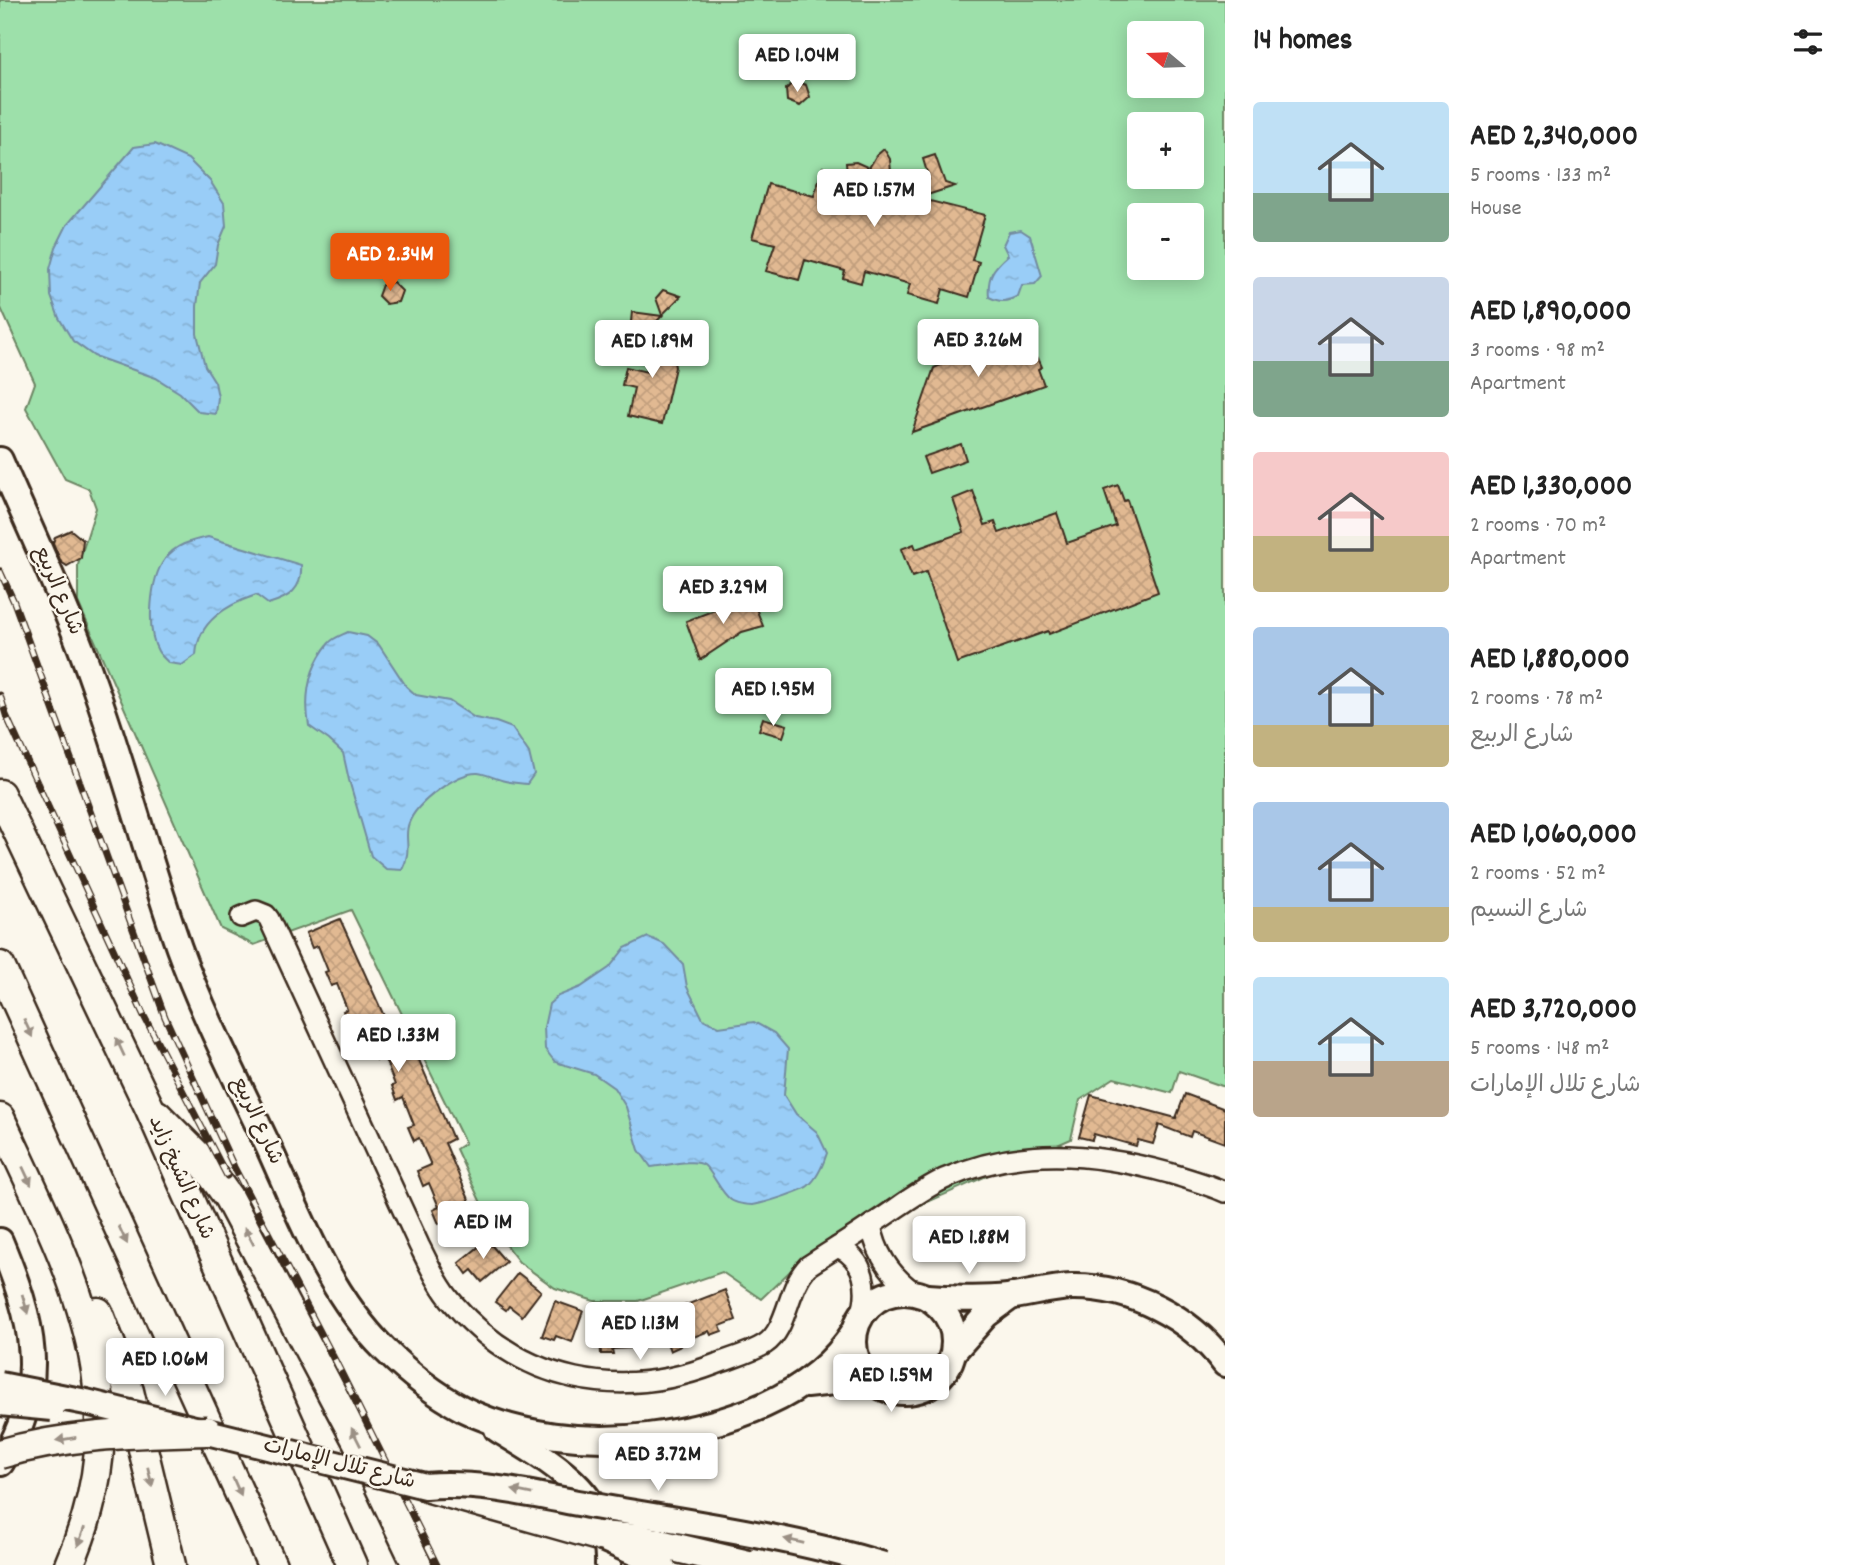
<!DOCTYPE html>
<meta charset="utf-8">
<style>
body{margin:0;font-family:Dekko,"Playpen Sans Arabic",sans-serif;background:#f2f2f2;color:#222;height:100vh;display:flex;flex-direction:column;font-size:26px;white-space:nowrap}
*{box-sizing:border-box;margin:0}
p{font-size:23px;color:#767676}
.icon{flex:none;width:38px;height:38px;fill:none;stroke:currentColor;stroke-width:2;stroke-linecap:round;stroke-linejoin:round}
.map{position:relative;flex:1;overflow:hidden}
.panel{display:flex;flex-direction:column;background:#fff;width:630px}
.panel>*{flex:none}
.needle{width:46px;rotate:289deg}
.fabs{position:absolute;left:1127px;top:21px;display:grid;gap:14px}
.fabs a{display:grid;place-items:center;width:77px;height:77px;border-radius:7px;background:#fff;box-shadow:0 4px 18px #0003;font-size:35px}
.price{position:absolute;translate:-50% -60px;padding:0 16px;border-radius:7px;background:#fff;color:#222;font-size:23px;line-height:46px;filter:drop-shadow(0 2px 4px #0008)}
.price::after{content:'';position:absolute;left:50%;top:42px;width:21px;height:16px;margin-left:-10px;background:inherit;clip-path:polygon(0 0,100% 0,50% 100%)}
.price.active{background:#ea580c;color:#fff}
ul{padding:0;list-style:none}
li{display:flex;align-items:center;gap:21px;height:175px;padding:0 28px}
li span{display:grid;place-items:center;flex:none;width:196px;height:140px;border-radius:7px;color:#555}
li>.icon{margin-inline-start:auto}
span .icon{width:84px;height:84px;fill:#fffc;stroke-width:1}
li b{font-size:30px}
h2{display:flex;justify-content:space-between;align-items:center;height:84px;padding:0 28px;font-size:30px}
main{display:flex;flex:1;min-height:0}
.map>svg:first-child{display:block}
.green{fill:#9de0aa;stroke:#6c8564;stroke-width:2;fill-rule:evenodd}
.water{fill:url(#water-ripples);stroke:#738ca0;stroke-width:2}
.building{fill:url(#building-cross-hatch);stroke:#3b2a1e;stroke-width:2}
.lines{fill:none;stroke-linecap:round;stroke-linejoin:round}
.minor-casing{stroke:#3b2a1e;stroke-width:24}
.major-casing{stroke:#3b2a1e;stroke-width:30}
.highway-casing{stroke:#3b2a1e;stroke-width:33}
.minor{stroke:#fbf7ec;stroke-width:19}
.major{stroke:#fbf7ec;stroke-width:24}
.highway{stroke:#fbf7ec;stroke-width:28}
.rail-casing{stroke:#3b2a1e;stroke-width:7}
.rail{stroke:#fbf7ec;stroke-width:4.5;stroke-dasharray:13;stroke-linecap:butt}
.major-bridge-casing{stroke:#3b2a1e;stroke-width:30;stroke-linecap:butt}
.highway-bridge-casing{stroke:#3b2a1e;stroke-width:33;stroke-linecap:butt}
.major-bridge{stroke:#fbf7ec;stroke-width:24}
.highway-bridge{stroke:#fbf7ec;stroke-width:28}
.oneway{fill:#9b9085}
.labels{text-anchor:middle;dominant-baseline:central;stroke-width:5;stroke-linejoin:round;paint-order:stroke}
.street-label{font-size:21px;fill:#3b2a1e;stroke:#fbf7ec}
</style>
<main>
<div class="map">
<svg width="1225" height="1565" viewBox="0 0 1225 1565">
<defs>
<pattern id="water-ripples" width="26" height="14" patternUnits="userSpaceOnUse" patternTransform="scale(1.75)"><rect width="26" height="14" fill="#99cdf7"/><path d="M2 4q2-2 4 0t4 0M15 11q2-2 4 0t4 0" fill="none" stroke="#85b0d3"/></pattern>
<pattern id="building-cross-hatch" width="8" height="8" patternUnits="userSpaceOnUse" patternTransform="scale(1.75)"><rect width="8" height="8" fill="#e1b992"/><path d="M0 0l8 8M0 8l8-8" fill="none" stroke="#c29f7d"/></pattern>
</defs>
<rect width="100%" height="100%" fill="#fbf7ec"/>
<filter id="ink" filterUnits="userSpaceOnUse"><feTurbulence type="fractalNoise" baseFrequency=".0143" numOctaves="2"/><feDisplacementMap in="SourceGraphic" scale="14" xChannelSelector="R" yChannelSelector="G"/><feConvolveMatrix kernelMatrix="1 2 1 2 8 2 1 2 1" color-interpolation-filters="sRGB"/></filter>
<g filter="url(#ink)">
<path class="green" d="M0,0H1225V1087L1179,1071L1172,1093L1114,1078L1080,1100L1071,1139L807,1255L761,1299L722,1272L638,1301H594L555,1288L519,1262L493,1229L456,1149L465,1143L351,910L254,945L221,929L78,602V565L96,508L89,489L65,479L26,408L35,383L0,306ZM1139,33H1192V86H1139ZM1139,124H1192V177H1139ZM1139,215H1192V268H1139Z"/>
<g class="water">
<path d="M155,144L188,159L210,181L224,203L226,226L218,245L215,264L200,283L197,306V334L205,366L215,382L218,397L216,414L199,412L180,393L156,378L94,356L73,341L59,318L51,296L50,269L56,247L67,225L134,147Z"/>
<path d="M1021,230L1030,236L1042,276L1035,284L1022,285L1018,296C1006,302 1001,303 989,297C987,276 993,268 1008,255L1003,245L1009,232Z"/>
<path d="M208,537L301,565C303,589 289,598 268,604L256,595C227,605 198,621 196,655L182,665L169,663C166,660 160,655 158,651C146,630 150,578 165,559C176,544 191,541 208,537Z"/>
<path d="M348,632L367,636L379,645L406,686L416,695L449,701L475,718L496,722L512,728L529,753L534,774L527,784C519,783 512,783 505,781C496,779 487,774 478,773C457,772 416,803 409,823C403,837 413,849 402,870L386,869L371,856L349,780L343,753L329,740L309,726C304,696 308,668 329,643C333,638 342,635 348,632Z"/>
<path d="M648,937L664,944L683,964L687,987L703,1019L719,1027L754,1022L774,1033L788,1049L784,1095L796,1114L817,1132L827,1153C823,1165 818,1178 808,1186C800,1192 762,1204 752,1205C746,1205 735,1203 731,1200C720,1192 712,1171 704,1165C694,1158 665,1166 651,1167L639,1150L626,1107L614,1088L594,1074L555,1062L545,1049L544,1027L549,1004L558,996L581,987L609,968L625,948Z"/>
</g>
<g class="building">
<path d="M795,81L806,85L810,97L800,106L787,101L786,89Z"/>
<path d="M884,149L890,159L891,173L904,172L929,179L923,159L935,155L945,183L955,186L918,198L985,215L972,260L979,262L969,297L943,289L939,304L907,295L910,284L864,271L861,283L843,278L845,271L805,260L799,280L766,271L775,244L752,238L768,184L814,196L823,167L847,174L846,163L856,162L869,168L876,156Z"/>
<path d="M393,282L402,291L398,302L386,304L378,296L382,285Z"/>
<path d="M663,290L681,296L662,315L656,298Z"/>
<path d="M632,312L662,316L644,334L630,332Z"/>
<path d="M980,330L992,361L999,334L1027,341L1024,355L1038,358L1042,367L1038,369L1044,385L912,432L934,368L963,355L956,339Z"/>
<path d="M669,334L675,367L662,424L628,416L634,388L622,385L626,367L647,372L641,339Z"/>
<path d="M961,444L966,460L929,473L923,457Z"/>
<path d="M1118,485L1124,501L1127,500L1158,592L1049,634L1048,631L957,663L926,572L912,577L901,549L914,544L916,549L964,532L953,499L973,491L985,525L995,522L999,533L1057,513L1067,543L1116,526L1104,490Z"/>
<path d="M71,530L83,540L81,558L67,566L61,562L53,543L55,537Z"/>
<path d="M751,596L763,626L742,632L700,660L686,621Z"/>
<path d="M763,718L787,725L783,737L759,730Z"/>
<path d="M340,919L394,1038L407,1032L453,1139L445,1143L479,1223L451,1235L445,1221L439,1224L433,1210L439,1207L429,1183L423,1186L417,1171L431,1165L419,1138L414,1141L408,1127L414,1125L403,1097L397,1100L392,1086L395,1085L384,1057L377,1060L367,1033L359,1037L353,1022L348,1024L343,1011L347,1009L337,984L331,986L325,972L328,971L318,946L312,948L306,933Z"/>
<path d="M1185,1094L1225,1109V1143L1192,1131L1190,1137L1159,1125L1153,1144L1138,1140L1136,1146L1094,1134L1092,1140L1079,1137L1091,1095L1176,1118Z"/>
<path d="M487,1240L506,1262L482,1282L472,1270L467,1274L459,1263Z"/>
<path d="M518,1273L541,1291L522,1316L509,1306L506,1310L495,1302Z"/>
<path d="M725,1290L736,1320L720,1326L722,1331L711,1335L709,1331L680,1342L681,1346L670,1351L657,1316Z"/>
<path d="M555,1301L583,1311L572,1342L556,1336L554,1340L542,1336Z"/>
<path d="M628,1315L630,1348L612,1349L613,1354H601L599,1317Z"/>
</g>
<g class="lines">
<defs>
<g id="minor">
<path d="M241,917L256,911L266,915L269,919L419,1245C429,1265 439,1287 454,1304C523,1384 620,1401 716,1364C731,1358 751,1353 765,1344C788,1329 787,1287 808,1266C829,1252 851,1239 871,1225C895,1210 918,1191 944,1179C1019,1146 1092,1152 1169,1173C1188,1179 1207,1184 1225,1192"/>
<path d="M871,1225C876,1254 890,1275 914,1292"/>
<path d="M838,1247C865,1259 870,1289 861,1316"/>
</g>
<g id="major">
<path d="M0,460C33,536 69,611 96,690C126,775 149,863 179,948C204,1017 238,1082 269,1148C301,1219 329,1294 385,1350C407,1372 435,1394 463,1409C517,1436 588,1444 648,1436C724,1426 813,1399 855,1330"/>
<path d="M0,1241C33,1320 51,1385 1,1463"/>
<circle cx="904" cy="1342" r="50"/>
<path d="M928,1297C955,1299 982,1300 1008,1297C1030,1294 1050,1288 1072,1287C1130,1286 1191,1317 1225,1364"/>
<path d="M955,1350L986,1315L1012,1296"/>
<path d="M806,1385L844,1381L876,1384"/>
<path d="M497,1429C550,1462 611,1492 608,1565"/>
</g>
<g id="highway">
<path d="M0,794L150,1109L352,1565"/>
<path d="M0,966L272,1565"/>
<path d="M157,1115L200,1158L228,1197L364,1454L417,1565"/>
<path d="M0,1118C71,1272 143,1395 69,1565"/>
<path d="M98,1312L129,1391L171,1565"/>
<path d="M429,1488L598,1536"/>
</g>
</defs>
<use href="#minor" class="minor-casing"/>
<use href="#major" class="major-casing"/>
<use href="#highway" class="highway-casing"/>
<use href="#minor" class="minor"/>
<use href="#major" class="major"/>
<use href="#highway" class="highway"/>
<defs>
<g id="rail">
<path d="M0,571L14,602L165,1017L234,1167L336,1362L437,1565"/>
<path d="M0,695L6,715L144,1016L227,1176"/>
</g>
</defs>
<use href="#rail" class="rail-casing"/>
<use href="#rail" class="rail"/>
<defs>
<g id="major-bridge">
<path d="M0,1385L86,1402L425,1486C487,1481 545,1498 605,1508C700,1524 791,1537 884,1565"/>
<path d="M0,1403L52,1408"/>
<path d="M602,1538L662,1565"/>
</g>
<g id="highway-bridge">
<path d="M0,1454C68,1434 136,1433 207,1431"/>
<path d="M598,1536L639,1539L749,1565"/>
</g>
</defs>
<use href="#major-bridge" class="major-bridge-casing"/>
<use href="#highway-bridge" class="highway-bridge-casing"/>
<use href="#major-bridge" class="major-bridge"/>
<use href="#highway-bridge" class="highway-bridge"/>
</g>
<defs><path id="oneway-solid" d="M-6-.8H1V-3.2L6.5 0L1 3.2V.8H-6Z" transform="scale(1.75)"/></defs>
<g class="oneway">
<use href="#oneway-solid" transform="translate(28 1028) rotate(65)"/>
<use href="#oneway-solid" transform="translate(120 1047) rotate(-115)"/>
<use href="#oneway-solid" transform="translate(27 1176) rotate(65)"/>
<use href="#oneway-solid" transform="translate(123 1235) rotate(65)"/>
<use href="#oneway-solid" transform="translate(249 1236) rotate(-118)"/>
<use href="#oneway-solid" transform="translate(25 1304) rotate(74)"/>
<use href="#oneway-solid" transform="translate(356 1437) rotate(-117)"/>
<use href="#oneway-solid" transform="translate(66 1439) rotate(171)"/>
<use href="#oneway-solid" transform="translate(150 1477) rotate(77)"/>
<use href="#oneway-solid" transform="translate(237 1487) rotate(66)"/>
<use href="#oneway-solid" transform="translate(522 1492) rotate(-169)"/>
<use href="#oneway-solid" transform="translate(81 1537) rotate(110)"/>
<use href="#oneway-solid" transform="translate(794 1541) rotate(-167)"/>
</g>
</g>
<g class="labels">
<g class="street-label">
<text transform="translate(57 591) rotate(67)">شارع الربيع</text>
<text transform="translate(256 1121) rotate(65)">شارع الربيع</text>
<text transform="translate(180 1178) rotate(66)">شارع الشيخ زايد</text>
<text transform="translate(339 1465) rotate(14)">شارع تلال الإمارات</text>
</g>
</g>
</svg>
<div class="fabs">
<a><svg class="needle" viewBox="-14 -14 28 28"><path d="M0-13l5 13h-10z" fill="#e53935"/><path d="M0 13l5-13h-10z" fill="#767676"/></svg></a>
<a>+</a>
<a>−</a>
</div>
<b class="price" style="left:797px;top:94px">AED 1.04M</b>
<b class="price" style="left:874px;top:229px">AED 1.57M</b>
<b class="price active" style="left:390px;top:293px">AED 2.34M</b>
<b class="price" style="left:978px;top:379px">AED 3.26M</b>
<b class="price" style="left:652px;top:380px">AED 1.89M</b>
<b class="price" style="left:723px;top:626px">AED 3.29M</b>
<b class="price" style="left:773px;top:728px">AED 1.95M</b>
<b class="price" style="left:398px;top:1074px">AED 1.33M</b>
<b class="price" style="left:483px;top:1261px">AED 1M</b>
<b class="price" style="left:969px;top:1276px">AED 1.88M</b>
<b class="price" style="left:640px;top:1362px">AED 1.13M</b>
<b class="price" style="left:165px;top:1398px">AED 1.06M</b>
<b class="price" style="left:891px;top:1414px">AED 1.59M</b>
<b class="price" style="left:658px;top:1493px">AED 3.72M</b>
</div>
<section class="panel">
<h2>14 homes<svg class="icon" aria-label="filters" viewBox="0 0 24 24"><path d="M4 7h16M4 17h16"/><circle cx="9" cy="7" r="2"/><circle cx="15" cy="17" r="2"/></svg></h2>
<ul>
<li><span style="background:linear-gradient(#bfe0f5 65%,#7fa58c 0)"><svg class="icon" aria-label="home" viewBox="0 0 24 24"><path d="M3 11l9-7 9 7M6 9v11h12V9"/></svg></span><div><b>AED 2,340,000</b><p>5 rooms · 133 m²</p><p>House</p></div></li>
<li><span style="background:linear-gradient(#c9d6e8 60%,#7fa58c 0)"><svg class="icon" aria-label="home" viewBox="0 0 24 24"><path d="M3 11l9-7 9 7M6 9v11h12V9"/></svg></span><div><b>AED 1,890,000</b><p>3 rooms · 98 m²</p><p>Apartment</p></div></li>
<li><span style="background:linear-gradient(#f6c9c9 60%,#c2b280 0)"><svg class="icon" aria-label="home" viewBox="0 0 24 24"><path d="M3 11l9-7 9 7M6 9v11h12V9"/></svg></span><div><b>AED 1,330,000</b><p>2 rooms · 70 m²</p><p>Apartment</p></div></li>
<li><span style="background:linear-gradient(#a9c7e8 70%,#c2b280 0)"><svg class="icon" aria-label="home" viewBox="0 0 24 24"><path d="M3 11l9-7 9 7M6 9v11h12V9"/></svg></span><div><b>AED 1,880,000</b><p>2 rooms · 78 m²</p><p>شارع الربيع</p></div></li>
<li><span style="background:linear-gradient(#a9c7e8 75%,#c2b280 0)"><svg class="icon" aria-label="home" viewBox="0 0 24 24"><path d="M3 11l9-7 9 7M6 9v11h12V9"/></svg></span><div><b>AED 1,060,000</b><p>2 rooms · 52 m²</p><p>شارع النسيم</p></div></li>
<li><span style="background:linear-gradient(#bfe0f5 60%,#b9a48a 0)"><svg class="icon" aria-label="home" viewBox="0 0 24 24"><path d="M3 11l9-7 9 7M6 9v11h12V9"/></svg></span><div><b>AED 3,720,000</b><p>5 rooms · 148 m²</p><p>شارع تلال الإمارات</p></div></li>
</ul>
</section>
</main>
